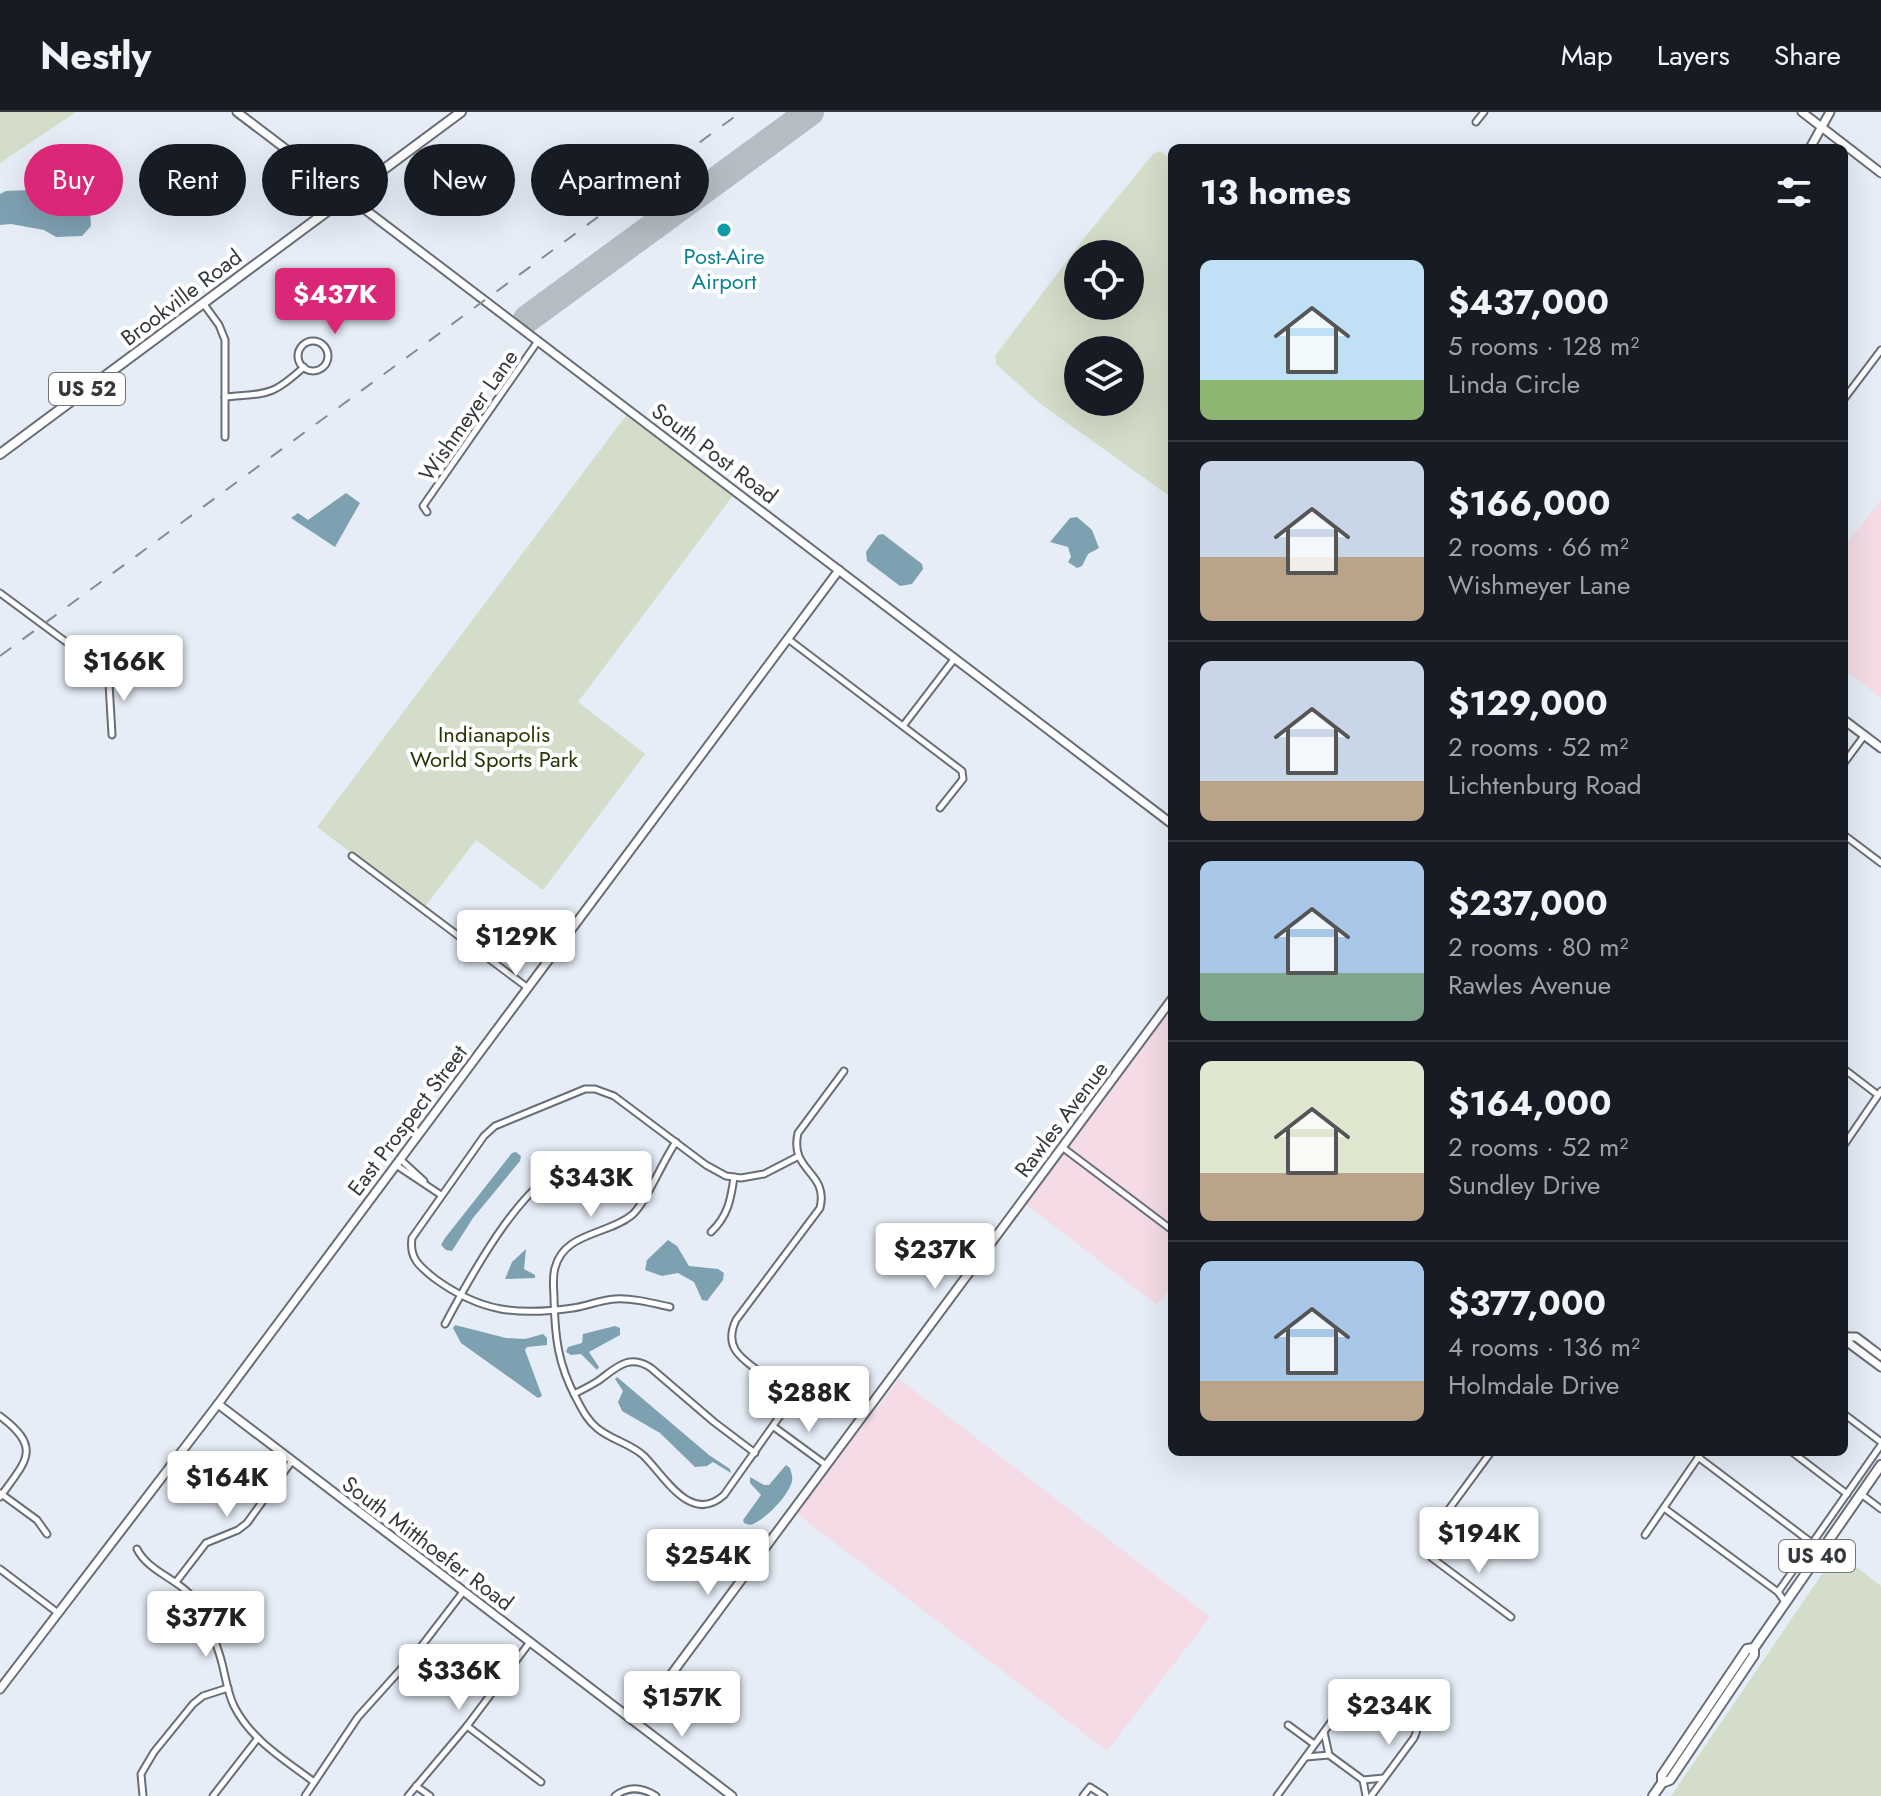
<!DOCTYPE html>
<meta charset="utf-8">
<style>
body{margin:0;font-family:Jost,sans-serif;background:#20242c;color:#f1f3f6;height:100vh;display:flex;flex-direction:column;font-size:30px;white-space:nowrap}
*{box-sizing:border-box;margin:0}
p{font-size:26px;color:#9ea1a6}
.icon{flex:none;width:44px;height:44px;fill:none;stroke:currentColor;stroke-width:2;stroke-linecap:round;stroke-linejoin:round}
.map{position:relative;flex:1;overflow:hidden}
.panel{position:absolute;left:1168px;top:32px;width:680px;height:1312px;display:flex;flex-direction:column;background:#171b24;border-radius:12px;box-shadow:0 8px 32px #0002}
.panel>*{flex:none}
.guide{position:absolute;left:24px;top:32px;width:760px;height:72px;display:flex;gap:16px}
.fabs{position:absolute;left:1064px;top:128px;display:grid;gap:16px}
.fabs a{display:grid;place-items:center;width:80px;height:80px;border-radius:50%;background:#171b24;box-shadow:0 8px 32px #0002;font-size:40px}
.price{position:absolute;translate:-50% -68px;padding:0 18px;border-radius:8px;background:#fff;color:#222;font-size:26px;line-height:52px;filter:drop-shadow(0 2px 4px #0008)}
.price::after{content:'';position:absolute;left:50%;top:48px;width:24px;height:18px;margin-left:-12px;background:inherit;clip-path:polygon(0 0,100% 0,50% 100%)}
.price.on{background:#db2777;color:#fff}
ul{padding:0;list-style:none}
li{display:flex;align-items:center;gap:24px;height:200px;padding:0 32px}
li+li{border-top:2px solid #363941}
li span{display:grid;place-items:center;flex:none;width:224px;height:160px;border-radius:12px;color:#555}
li>.icon{margin-inline-start:auto}
span .icon{width:96px;height:96px;fill:#fffc;stroke-width:1}
li b{font-size:34px}
h2{display:flex;justify-content:space-between;align-items:center;height:96px;padding:0 32px;font-size:34px}
.chip{padding:0 28px;border-radius:36px;background:#171b24;box-shadow:0 8px 32px #0002;font-size:28px;line-height:72px}
.chip.on{background:#db2777;color:#fff}
header{display:flex;align-items:center;gap:48px;box-sizing:border-box;height:112px;padding:0 40px;background:#171b24;border-bottom:2px solid #363941}
header strong{font-size:38px}
nav{display:flex;gap:44px;margin-inline-start:auto;font-size:28px}
.map>svg:first-child{display:block}
.industrial{fill:#f4dbe5}
.green{fill:#d4ddc9;fill-rule:evenodd}
.water{fill:#7ea1b2}
.lines{fill:none;stroke-linecap:round;stroke-linejoin:round}
.runway{stroke:#b6bcc4;stroke-width:28}
.street-casing{stroke:#686e77;stroke-width:9}
.secondary-casing{stroke:#686e77;stroke-width:11}
.primary-casing{stroke:#686e77;stroke-width:12}
.street{stroke:#fff;stroke-width:5}
.secondary{stroke:#fff;stroke-width:7}
.primary{stroke:#fff;stroke-width:8}
.rail{stroke:#868b92;stroke-width:2;stroke-dasharray:14 14;stroke-linecap:butt}
.culture-dot{fill:#0f9aa8;stroke:#fff;stroke-width:3}
.labels{text-anchor:middle;dominant-baseline:central;stroke-width:8;stroke-linejoin:round;paint-order:stroke}
.shield{fill:#fff;stroke:#727476;stroke-width:2}
.shield-label{font-size:20px;font-weight:bold;fill:#35383c}
.culture-label{font-size:22px;fill:#0d838f;stroke:#fff}
.street-label{font-size:22px;fill:#35383c;stroke:#fff}
.park-label{font-size:22px;fill:#263703;stroke:#fff}
</style>
<header>
<strong>Nestly</strong>
<nav><a>Map</a><a>Layers</a><a>Share</a></nav>
</header>
<div class="map">
<svg width="1881" height="1684" viewBox="0 0 1881 1684">
<rect width="100%" height="100%" fill="#e6edf7"/>
<g class="industrial">
<path d="M1881,388V586L1844,558V435Z"/>
<path d="M1172,897V1174L1157,1193L1024,1091Z"/>
<path d="M899,1267L1210,1505L1107,1639L796,1401Z"/>
</g>
<g class="green">
<path d="M0,0H76L0,51Z"/>
<path d="M1160,39L1172,48V386L1038,290L996,252L995,244L1081,130L1153,42ZM1078,142H1130V194H1078ZM1078,238H1130V290H1078Z"/>
<path d="M628,301L734,382L578,590L645,642L543,778L476,728L424,796L317,715Z"/>
<path d="M1837,1440L1881,1474V1684H1671Z"/>
</g>
<g class="water">
<path d="M78,64C91,77 90,96 91,114L82,124L56,125L44,118L11,112L0,113V82L6,79L28,78Z"/>
<path d="M346,381L360,391L335,435L291,406L298,401L308,408Z"/>
<path d="M1077,405L1092,418L1099,436L1088,442L1082,454L1077,456L1068,450L1071,445L1068,435L1050,430L1070,406Z"/>
<path d="M883,422L922,452L923,457L912,472L900,474L867,449L866,440L878,423Z"/>
<path d="M516,1040L521,1044L520,1049L473,1106L452,1139L446,1138L441,1133L445,1126L512,1041Z"/>
<path d="M668,1128L677,1134L689,1154L718,1157L724,1161L723,1168L707,1189L702,1188L694,1170L678,1161L662,1164L645,1158L647,1148Z"/>
<path d="M526,1137L524,1157L535,1163V1166L505,1167L512,1150Z"/>
<path d="M455,1213L506,1226L525,1227L543,1222L547,1226V1233L527,1235L525,1238L542,1284L538,1286L461,1231L453,1216Z"/>
<path d="M615,1214L620,1216V1223L589,1240L599,1255L597,1258L581,1242L571,1243L566,1240L568,1235L582,1231L583,1222Z"/>
<path d="M617,1265L709,1343L730,1357L731,1361L713,1350L707,1354L695,1355L660,1321L622,1299L618,1290L623,1279L615,1267Z"/>
<path d="M786,1353L790,1356C791,1360 793,1365 792,1369C789,1384 763,1410 750,1413L744,1411L743,1408L761,1383L750,1371V1365L764,1373H769Z"/>
</g>
<g class="lines">
<path class="runway" d="M527,207L810,0"/>
<defs>
<g id="street">
<path d="M1476,10L1484,0"/>
<path d="M203,191L219,213L225,228V325"/>
<circle cx="313" cy="244" r="15"/>
<path d="M225,285C268,281 271,285 304,255"/>
<path d="M1844,287L1881,238"/>
<path d="M427,400L423,394L538,229"/>
<path d="M0,481L104,558L109,571L112,623"/>
<path d="M788,527L962,659L963,667L940,696"/>
<path d="M903,614L955,546"/>
<path d="M1844,651L1864,624"/>
<path d="M1844,723L1881,751"/>
<path d="M352,744L528,876"/>
<path d="M1844,957L1878,983"/>
<path d="M676,1030C663,1048 646,1091 632,1103C608,1123 564,1120 555,1156C552,1166 554,1177 554,1187C555,1226 558,1252 576,1286C582,1297 587,1308 597,1316C611,1328 630,1331 644,1344C665,1365 691,1413 724,1383L782,1301C790,1254 713,1257 736,1208L820,1096C829,1059 789,1060 798,1021L844,959"/>
<path d="M1844,1033L1881,979"/>
<path d="M1062,1035L1172,1118"/>
<path d="M400,1047L424,1069"/>
<path d="M396,1053L441,1083"/>
<path d="M711,1120C728,1104 731,1087 734,1065"/>
<path d="M670,1195C652,1191 633,1186 615,1187C600,1188 587,1194 573,1196C517,1204 480,1200 434,1166C419,1154 409,1146 412,1126L484,1024L495,1014L585,977H595L614,984L706,1053L726,1064L741,1066L764,1062L797,1045"/>
<path d="M445,1212C467,1171 530,1050 581,1053"/>
<path d="M574,1282C582,1278 590,1274 598,1269C616,1256 629,1241 651,1256L714,1310L755,1341"/>
<path d="M1844,1302L1881,1330"/>
<path d="M0,1304C43,1336 26,1349 0,1385"/>
<path d="M774,1315L826,1353"/>
<path d="M1491,1340L1430,1423L1426,1434L1432,1446L1511,1505"/>
<path d="M1792,1340L1847,1382"/>
<path d="M1698,1345L1812,1431"/>
<path d="M0,1381L37,1408L47,1422"/>
<path d="M1861,1382L1881,1397"/>
<path d="M1664,1396L1778,1480"/>
<path d="M1645,1423L1702,1340"/>
<path d="M137,1437C148,1460 182,1468 196,1490C206,1505 214,1524 219,1541C225,1558 226,1578 234,1594C251,1628 285,1648 314,1670"/>
<path d="M0,1457L58,1501"/>
<path d="M176,1470L206,1431L238,1418L247,1411L292,1349"/>
<path d="M1785,1490L1778,1480L1881,1333"/>
<path d="M1288,1613L1314,1632"/>
<path d="M467,1614L541,1670"/>
<path d="M1324,1620L1329,1643"/>
<path d="M1329,1643L1363,1668"/>
<path d="M1306,1645L1329,1643"/>
<path d="M1363,1668L1384,1666"/>
<path d="M1363,1668L1366,1684"/>
<path d="M416,1674L430,1684"/>
<path d="M143,1684L141,1662L154,1640L193,1592L203,1584L228,1576"/>
<path d="M213,1684L258,1626"/>
<path d="M305,1684L358,1605L420,1536L463,1480"/>
<path d="M408,1684L467,1614L530,1530"/>
<path d="M615,1684C628,1674 642,1675 656,1684"/>
<path d="M1083,1684L1090,1675L1104,1684"/>
<path d="M1277,1684L1353,1580C1379,1557 1430,1596 1414,1626L1371,1684"/>
</g>
<g id="secondary">
<path d="M237,0L1172,712"/>
<path d="M1802,0L1881,61"/>
<path d="M1810,36L1830,0"/>
<path d="M1844,608L1881,636"/>
<path d="M1844,1222L1850,1232L1881,1255"/>
<path d="M1847,1225H1856L1881,1244"/>
<path d="M218,1292L732,1684"/>
<path d="M0,1577L218,1292L839,458"/>
<path d="M636,1610L1172,887"/>
</g>
<g id="primary">
<path d="M0,342L461,0"/>
<path d="M1662,1671L1670,1668L1754,1543V1536L1881,1353"/>
<path d="M1653,1684L1662,1671V1663L1747,1537L1754,1536"/>
</g>
</defs>
<use href="#street" class="street-casing"/>
<use href="#secondary" class="secondary-casing"/>
<use href="#primary" class="primary-casing"/>
<use href="#street" class="street"/>
<use href="#secondary" class="secondary"/>
<use href="#primary" class="primary"/>
<path class="rail" d="M0,544L741,0"/>
</g>
<circle class="culture-dot" cx="724" cy="118" r="8"/>
<g class="labels">
<g class="shield">
<rect x="49" y="261" width="76" height="32" rx="6"/>
<rect x="1779" y="1428" width="76" height="32" rx="6"/>
</g>
<g class="shield-label">
<text x="87" y="277">US 52</text>
<text x="1817" y="1444">US 40</text>
</g>
<g class="culture-label">
<text x="724" y="144">Post-Aire<tspan x="724" dy="25">Airport</tspan></text>
</g>
<g class="street-label">
<text transform="translate(181 185) rotate(-37)">Brookville Road</text>
<text transform="translate(468 303) rotate(-55)">Wishmeyer Lane</text>
<text transform="translate(715 341) rotate(37)">South Post Road</text>
<text transform="translate(1061 1007) rotate(-53)">Rawles Avenue</text>
<text transform="translate(407 1008) rotate(-53)">East Prospect Street</text>
<text transform="translate(428 1431) rotate(37)">South Mitthoefer Road</text>
</g>
<g class="park-label">
<text x="494" y="622">Indianapolis<tspan x="494" dy="25">World Sports Park</tspan></text>
</g>
</g>
</svg>
<div class="fabs">
<a><svg class="icon" aria-label="locate" viewBox="0 0 24 24"><circle cx="12" cy="12" r="6"/><path d="M12 2v4M12 18v4M2 12h4M18 12h4"/></svg></a>
<a><svg class="icon" aria-label="layers" viewBox="0 0 24 24"><path d="M12 4l9 5-9 5-9-5zM3 14l9 5 9-5"/></svg></a>
</div>
<b class="price on" style="left:335px;top:224px">$437K</b>
<b class="price" style="left:124px;top:591px">$166K</b>
<b class="price" style="left:516px;top:866px">$129K</b>
<b class="price" style="left:591px;top:1107px">$343K</b>
<b class="price" style="left:935px;top:1179px">$237K</b>
<b class="price" style="left:809px;top:1322px">$288K</b>
<b class="price" style="left:227px;top:1407px">$164K</b>
<b class="price" style="left:1479px;top:1463px">$194K</b>
<b class="price" style="left:708px;top:1485px">$254K</b>
<b class="price" style="left:206px;top:1547px">$377K</b>
<b class="price" style="left:459px;top:1600px">$336K</b>
<b class="price" style="left:682px;top:1627px">$157K</b>
<b class="price" style="left:1389px;top:1635px">$234K</b>
<div class="guide">
<a class="chip on">Buy</a>
<a class="chip">Rent</a>
<a class="chip">Filters</a>
<a class="chip">New</a>
<a class="chip">Apartment</a>
</div>
<section class="panel">
<h2>13 homes<svg class="icon" aria-label="filters" viewBox="0 0 24 24"><path d="M4 7h16M4 17h16"/><circle cx="9" cy="7" r="2"/><circle cx="15" cy="17" r="2"/></svg></h2>
<ul>
<li><span style="background:linear-gradient(#bfe0f5 75%,#8fb573 0)"><svg class="icon" aria-label="home" viewBox="0 0 24 24"><path d="M3 11l9-7 9 7M6 9v11h12V9"/></svg></span><div><b>$437,000</b><p>5 rooms · 128 m²</p><p>Linda Circle</p></div></li>
<li><span style="background:linear-gradient(#c9d6e8 60%,#b9a48a 0)"><svg class="icon" aria-label="home" viewBox="0 0 24 24"><path d="M3 11l9-7 9 7M6 9v11h12V9"/></svg></span><div><b>$166,000</b><p>2 rooms · 66 m²</p><p>Wishmeyer Lane</p></div></li>
<li><span style="background:linear-gradient(#c9d6e8 75%,#b9a48a 0)"><svg class="icon" aria-label="home" viewBox="0 0 24 24"><path d="M3 11l9-7 9 7M6 9v11h12V9"/></svg></span><div><b>$129,000</b><p>2 rooms · 52 m²</p><p>Lichtenburg Road</p></div></li>
<li><span style="background:linear-gradient(#a9c7e8 70%,#7fa58c 0)"><svg class="icon" aria-label="home" viewBox="0 0 24 24"><path d="M3 11l9-7 9 7M6 9v11h12V9"/></svg></span><div><b>$237,000</b><p>2 rooms · 80 m²</p><p>Rawles Avenue</p></div></li>
<li><span style="background:linear-gradient(#dfe7d0 70%,#b9a48a 0)"><svg class="icon" aria-label="home" viewBox="0 0 24 24"><path d="M3 11l9-7 9 7M6 9v11h12V9"/></svg></span><div><b>$164,000</b><p>2 rooms · 52 m²</p><p>Sundley Drive</p></div></li>
<li><span style="background:linear-gradient(#a9c7e8 75%,#b9a48a 0)"><svg class="icon" aria-label="home" viewBox="0 0 24 24"><path d="M3 11l9-7 9 7M6 9v11h12V9"/></svg></span><div><b>$377,000</b><p>4 rooms · 136 m²</p><p>Holmdale Drive</p></div></li>
</ul>
</section>
</div>
